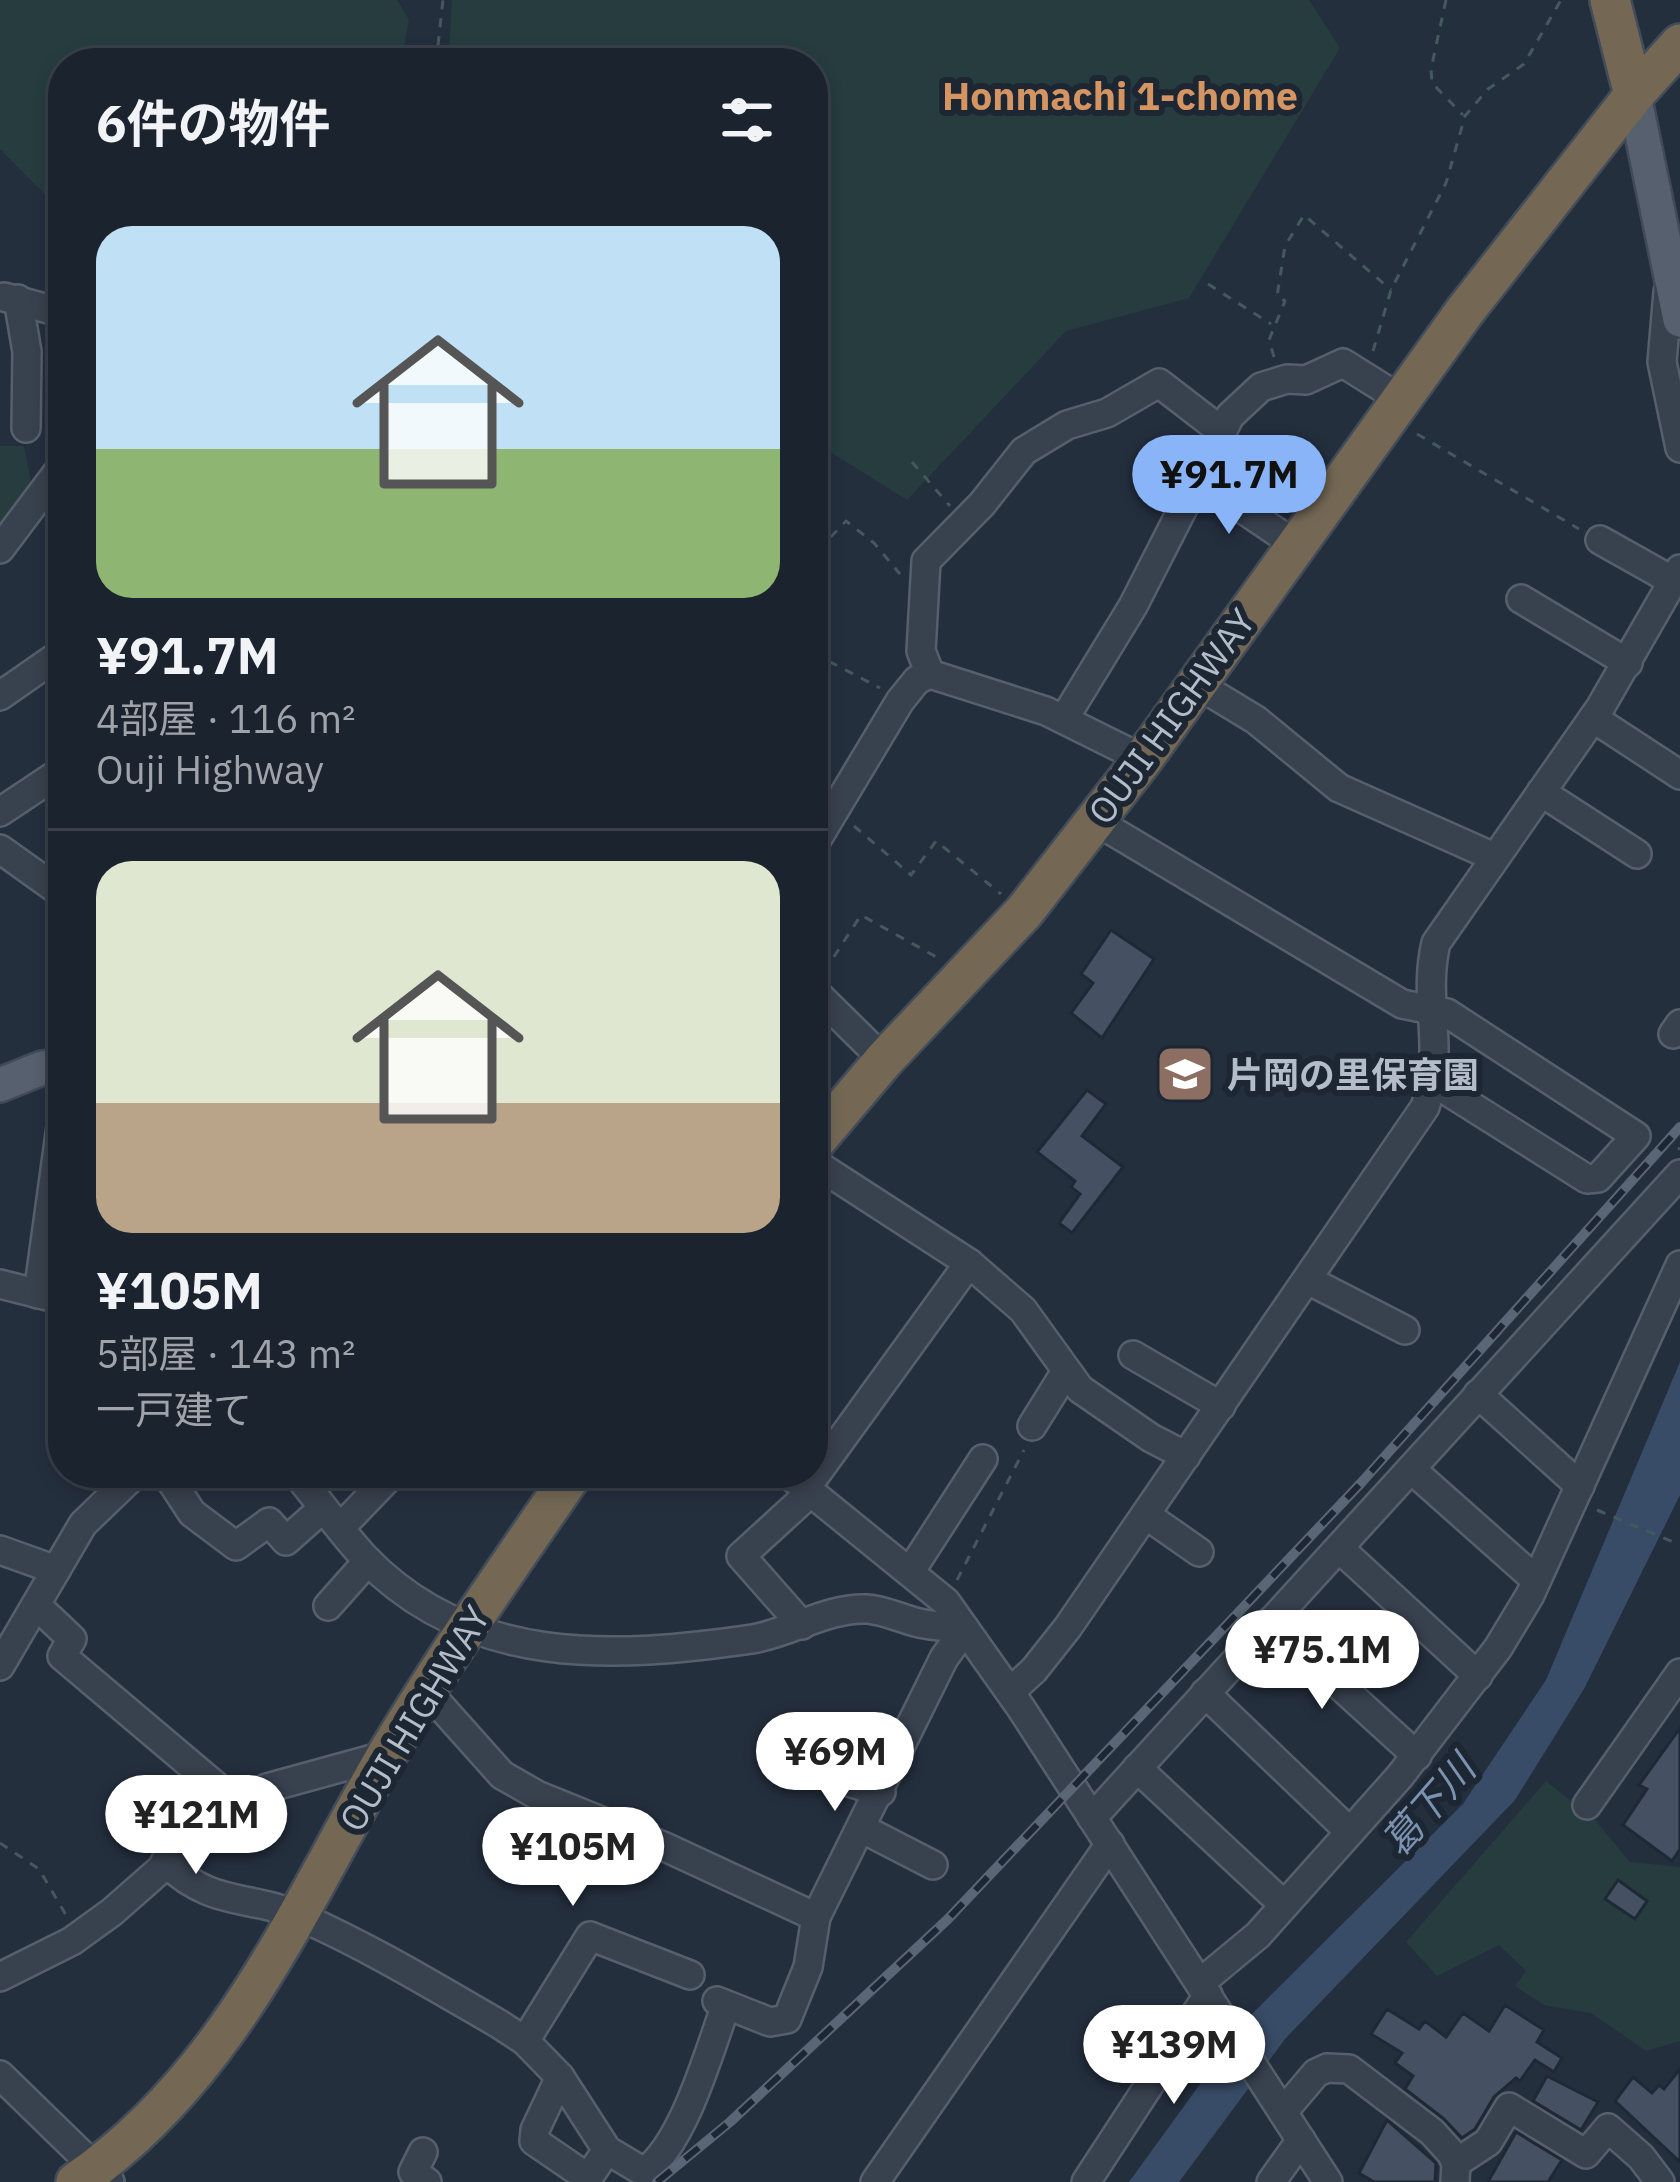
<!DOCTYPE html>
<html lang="ja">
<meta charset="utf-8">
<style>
body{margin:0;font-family:"IBM Plex Sans","Noto Sans JP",sans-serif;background:#242b36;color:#f1f3f6;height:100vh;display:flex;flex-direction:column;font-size:45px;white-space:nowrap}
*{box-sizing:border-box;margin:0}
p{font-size:39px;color:#a0a4aa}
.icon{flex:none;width:66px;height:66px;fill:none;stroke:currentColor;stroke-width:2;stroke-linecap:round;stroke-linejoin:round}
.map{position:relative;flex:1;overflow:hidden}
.side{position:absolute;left:48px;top:48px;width:780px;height:1440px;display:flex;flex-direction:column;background:#1b232e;border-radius:48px;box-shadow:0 6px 18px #0003,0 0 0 3px #39404a}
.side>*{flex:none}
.price{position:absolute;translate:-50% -102px;padding:0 27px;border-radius:42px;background:#fff;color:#222;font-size:39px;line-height:78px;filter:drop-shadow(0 3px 6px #0008)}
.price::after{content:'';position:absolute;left:50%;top:72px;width:36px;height:27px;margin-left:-18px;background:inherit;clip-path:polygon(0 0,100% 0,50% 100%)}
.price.current{background:#8ab4f8;color:#111}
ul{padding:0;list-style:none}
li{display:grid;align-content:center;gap:24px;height:636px;padding:0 48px}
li+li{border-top:3px solid #39404a}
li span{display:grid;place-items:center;height:372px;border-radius:36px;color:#555}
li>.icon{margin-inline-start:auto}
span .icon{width:216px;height:216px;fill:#fffc;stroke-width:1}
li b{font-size:51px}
h2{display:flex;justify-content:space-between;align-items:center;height:144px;padding:0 48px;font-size:51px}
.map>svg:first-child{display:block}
.green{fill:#263c3f}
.water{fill:#394c67}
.building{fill:#455162;stroke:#1f2835;stroke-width:3}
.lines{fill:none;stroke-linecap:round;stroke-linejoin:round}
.minor-casing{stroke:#565f6c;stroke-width:32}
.major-casing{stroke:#414a57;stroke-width:38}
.highway-casing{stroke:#434c59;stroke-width:44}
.path{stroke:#44595c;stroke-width:3;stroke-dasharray:9 9;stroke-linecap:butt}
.minor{stroke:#38414e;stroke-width:27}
.major{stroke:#56606e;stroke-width:33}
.highway{stroke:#746855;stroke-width:39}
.rail-casing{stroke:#5a6575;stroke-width:10}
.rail{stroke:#1d2633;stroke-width:6;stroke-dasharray:18;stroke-linecap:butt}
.labels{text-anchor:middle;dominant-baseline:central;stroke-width:12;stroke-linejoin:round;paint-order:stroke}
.street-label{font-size:36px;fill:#b4bcc9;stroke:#1d2633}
.poi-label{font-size:36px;font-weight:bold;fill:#b4bcc9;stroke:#1d2633;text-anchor:start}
.neighbourhood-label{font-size:39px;font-weight:bold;fill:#d59563;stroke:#1d2633}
.water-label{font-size:39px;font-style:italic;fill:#7c92b1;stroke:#1d2633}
</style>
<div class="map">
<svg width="1680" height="2182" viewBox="0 0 1680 2182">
<rect width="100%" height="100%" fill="#242f3e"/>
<g class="green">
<path d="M0,0H397L409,20L401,63H63V213L0,149Z"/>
<path d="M452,0H1309L1340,48L1189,298L1066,331L907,500L813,441V63H444L449,52Z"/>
<path d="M0,446H24L32,487L0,530Z"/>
<path d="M1546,1781L1597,1822L1630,1862L1680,1867V2041L1646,2051L1591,2013L1544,2005L1515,1986L1526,1971L1499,1945L1437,1976L1406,1942Z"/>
</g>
<path class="water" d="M1680,1362V1495L1584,1689L1515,1800L1285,2039L1179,2182H1129L1248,2018L1463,1804L1546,1680Z"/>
<g class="building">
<path d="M1111,930L1154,959L1102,1038L1071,1013L1093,983L1081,974Z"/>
<path d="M1087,1090L1106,1104L1082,1136L1123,1167L1072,1233L1059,1223L1080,1194L1071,1187L1075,1181L1037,1152Z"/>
<path d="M1680,1728V1849L1672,1861L1623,1825L1647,1789L1639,1785Z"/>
<path d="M1618,1880L1647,1901L1635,1919L1605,1899Z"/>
<path d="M1505,2005L1544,2030L1537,2042L1562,2058L1554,2072L1535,2060L1520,2081L1516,2078L1494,2097L1475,2129L1462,2138L1443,2118L1405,2089L1413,2076L1395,2063L1402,2053L1371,2034L1387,2009L1419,2029L1425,2021L1446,2037L1463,2013L1489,2031Z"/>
<path d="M1680,2069V2162L1615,2101L1633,2077L1652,2093L1659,2085L1664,2089Z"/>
<path d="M1547,2076L1598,2102L1581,2130L1533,2101Z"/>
<path d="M1387,2120L1436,2163L1435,2182H1374L1359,2173Z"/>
<path d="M1516,2132L1562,2160L1548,2182H1488Z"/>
</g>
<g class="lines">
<defs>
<g id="minor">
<path d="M1668,292L1662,362L1680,448"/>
<path d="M4,297L63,313"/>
<path d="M18,299L27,352L26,428"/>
<path d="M1197,478L1296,545"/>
<path d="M1600,540L1673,581"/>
<path d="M0,549L63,465"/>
<path d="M1521,599L1628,663"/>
<path d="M930,674L921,651L926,561L982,504L1024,451L1067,425L1107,413L1159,383L1220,430"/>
<path d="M1195,683L1256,720L1339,788L1494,857"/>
<path d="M0,696L63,652"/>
<path d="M1593,718L1680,775"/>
<path d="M1064,719L1133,606L1230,416L1261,387L1287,379L1306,380L1343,363L1402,400"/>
<path d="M1541,792L1637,854"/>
<path d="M0,812L63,770"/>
<path d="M1094,820L1402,1004L1447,1013L1636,1136L1598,1178L1587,1179L1433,1082"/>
<path d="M813,846L900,701L917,680L930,674L1046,711L1143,759"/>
<path d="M0,849L63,894"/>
<path d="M813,990L884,1060"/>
<path d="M1673,1034L1680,1024"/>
<path d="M813,1162L969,1263L1023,1310L1080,1389L1151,1438L1186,1456"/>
<path d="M1308,1280L1405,1330"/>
<path d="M0,1284L63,1300"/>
<path d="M38,1294L63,1112"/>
<path d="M1133,1355L1221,1406"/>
<path d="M1478,1394L1580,1486"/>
<path d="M1032,1426L1065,1373"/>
<path d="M1411,1469L1536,1580"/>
<path d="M166,1473L192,1513L236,1546L269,1522L286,1541L322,1509"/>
<path d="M296,1473C319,1501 340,1531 365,1558C470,1667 615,1659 752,1639C790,1633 828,1607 867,1609C884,1610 902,1619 919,1623C934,1626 950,1627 965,1629L944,1658L816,1917L808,1967L787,2019L770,2022L717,2001"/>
<path d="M787,1473L946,1602L1021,1708L1328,2182"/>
<path d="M806,1488L969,1263"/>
<path d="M1146,1515L1199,1552"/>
<path d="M340,1528L393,1473"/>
<path d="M1339,1548L1478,1676"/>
<path d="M0,1550L56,1570"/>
<path d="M910,1572L983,1459"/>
<path d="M36,1605L72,1639L62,1656L236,1803"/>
<path d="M328,1606L368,1561"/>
<path d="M1270,1622L1417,1756"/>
<path d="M802,1625L741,1556L811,1492"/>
<path d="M0,1666L83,1524L136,1473"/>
<path d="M427,1691L502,1775L537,1795L663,1846L816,1917"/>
<path d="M1010,1692L1034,1670L1068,1627L1425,1107C1446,1047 1422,1001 1436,943L1600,708L1680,569"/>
<path d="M1205,1693L1350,1832"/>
<path d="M1137,1768L1284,1905"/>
<path d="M813,1771L881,1792"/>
<path d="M1587,1805L1680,1673"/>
<path d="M1092,1818L1680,1174"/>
<path d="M863,1829L933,1865"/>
<path d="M165,1862C215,1909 247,1893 301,1917C369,1947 435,1987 499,2024L525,2041L560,2077L607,2150L644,2172C684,2144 709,2051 726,2005"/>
<path d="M0,1977L72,1941L112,1912L236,1803L267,1788L387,1755"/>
<path d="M1200,1983L1258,1935L1400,1776L1498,1648L1530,1595L1680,1265"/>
<path d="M525,2041L590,1936L690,1975"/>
<path d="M0,2075L110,2182"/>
<path d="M560,2077L535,2130L534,2141L588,2178L607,2150"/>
<path d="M1283,2112L1316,2073L1327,2068L1349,2069L1432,2132L1451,2153L1456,2163L1455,2181"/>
<path d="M423,2152L413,2172L427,2182"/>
<path d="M1456,2163L1488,2142L1509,2107L1586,2154L1608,2128L1641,2157L1660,2182"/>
<path d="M875,2182L1110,1844"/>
<path d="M1086,2182L1208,1995"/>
<path d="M1271,2182L1301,2140"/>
</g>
<g id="major">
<path d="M1634,95L1680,320"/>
<path d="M0,1085L42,1068L63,1065"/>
</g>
<g id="highway">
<path d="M1610,0L1634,95"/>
<path d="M813,1144L884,1060L1024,912L1143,759L1465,311L1634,95L1680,44"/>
<path d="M76,2182C228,2078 297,1910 386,1756C444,1659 509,1566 573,1473"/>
</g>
</defs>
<use href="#minor" class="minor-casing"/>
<use href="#major" class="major-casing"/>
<use href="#highway" class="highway-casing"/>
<g class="path">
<path d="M1446,0L1431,69L1432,83L1463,115"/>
<path d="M436,63L443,0"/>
<path d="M1208,284L1271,324"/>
<path d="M1373,351L1391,290L1446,183L1465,116L1488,89L1524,64L1561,0"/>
<path d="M1274,357L1269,340L1285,301L1277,296L1285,246L1304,215L1391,290"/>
<path d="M1417,434L1579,529"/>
<path d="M912,462L950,506"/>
<path d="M813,568L826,542L846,521L874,543L900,574"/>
<path d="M813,599L819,610L813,631"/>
<path d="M813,653L880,688"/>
<path d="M854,826L911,875L936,841L1001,894"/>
<path d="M824,972L861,915L940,959"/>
<path d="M1661,1142L1680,1149"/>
<path d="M1597,1510L1680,1545"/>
<path d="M957,1580L1024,1450"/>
<path d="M0,1843L39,1869L66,1915"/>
</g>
<use href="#minor" class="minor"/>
<use href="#major" class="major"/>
<use href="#highway" class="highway"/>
<defs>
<path id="rail" d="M657,2182L730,2122L948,1919L1361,1483L1680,1127"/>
</defs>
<use href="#rail" class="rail-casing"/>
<use href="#rail" class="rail"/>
</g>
<defs>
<symbol id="school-square" viewBox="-11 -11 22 22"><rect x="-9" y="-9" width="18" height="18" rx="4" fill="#8d6e63" stroke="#1d2633"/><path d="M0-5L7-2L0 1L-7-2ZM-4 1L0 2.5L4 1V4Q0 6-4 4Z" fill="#fff"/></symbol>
</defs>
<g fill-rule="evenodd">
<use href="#school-square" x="1152" y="1041" width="66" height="66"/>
</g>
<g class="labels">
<g class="street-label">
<text transform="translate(1171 716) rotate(-54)">OUJI HIGHWAY</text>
<text transform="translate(414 1718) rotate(-59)">OUJI HIGHWAY</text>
</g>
<g class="poi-label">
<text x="1227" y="1074">片岡の里保育園</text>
</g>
<g class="neighbourhood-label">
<text x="1120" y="95">Honmachi 1-chome</text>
</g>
<g class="water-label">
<text transform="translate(1428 1805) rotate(-49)">葛下川</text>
</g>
</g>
</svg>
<b class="price current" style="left:1229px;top:537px">¥91.7M</b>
<b class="price" style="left:1322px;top:1712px">¥75.1M</b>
<b class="price" style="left:835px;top:1814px">¥69M</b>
<b class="price" style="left:196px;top:1877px">¥121M</b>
<b class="price" style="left:573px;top:1909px">¥105M</b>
<b class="price" style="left:1174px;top:2107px">¥139M</b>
<section class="side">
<h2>6件の物件<svg class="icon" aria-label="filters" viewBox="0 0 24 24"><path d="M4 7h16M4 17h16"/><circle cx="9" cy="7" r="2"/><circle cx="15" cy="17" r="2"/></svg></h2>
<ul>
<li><span style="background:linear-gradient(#bfe0f5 60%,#8fb573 0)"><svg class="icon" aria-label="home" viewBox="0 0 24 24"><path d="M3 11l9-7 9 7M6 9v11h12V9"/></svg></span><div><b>¥91.7M</b><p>4部屋 · 116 m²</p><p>Ouji Highway</p></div></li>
<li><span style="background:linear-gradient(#dfe7d0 65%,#b9a48a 0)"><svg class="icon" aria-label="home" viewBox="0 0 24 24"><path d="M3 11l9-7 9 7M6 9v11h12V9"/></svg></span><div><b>¥105M</b><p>5部屋 · 143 m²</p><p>一戸建て</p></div></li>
</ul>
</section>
</div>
